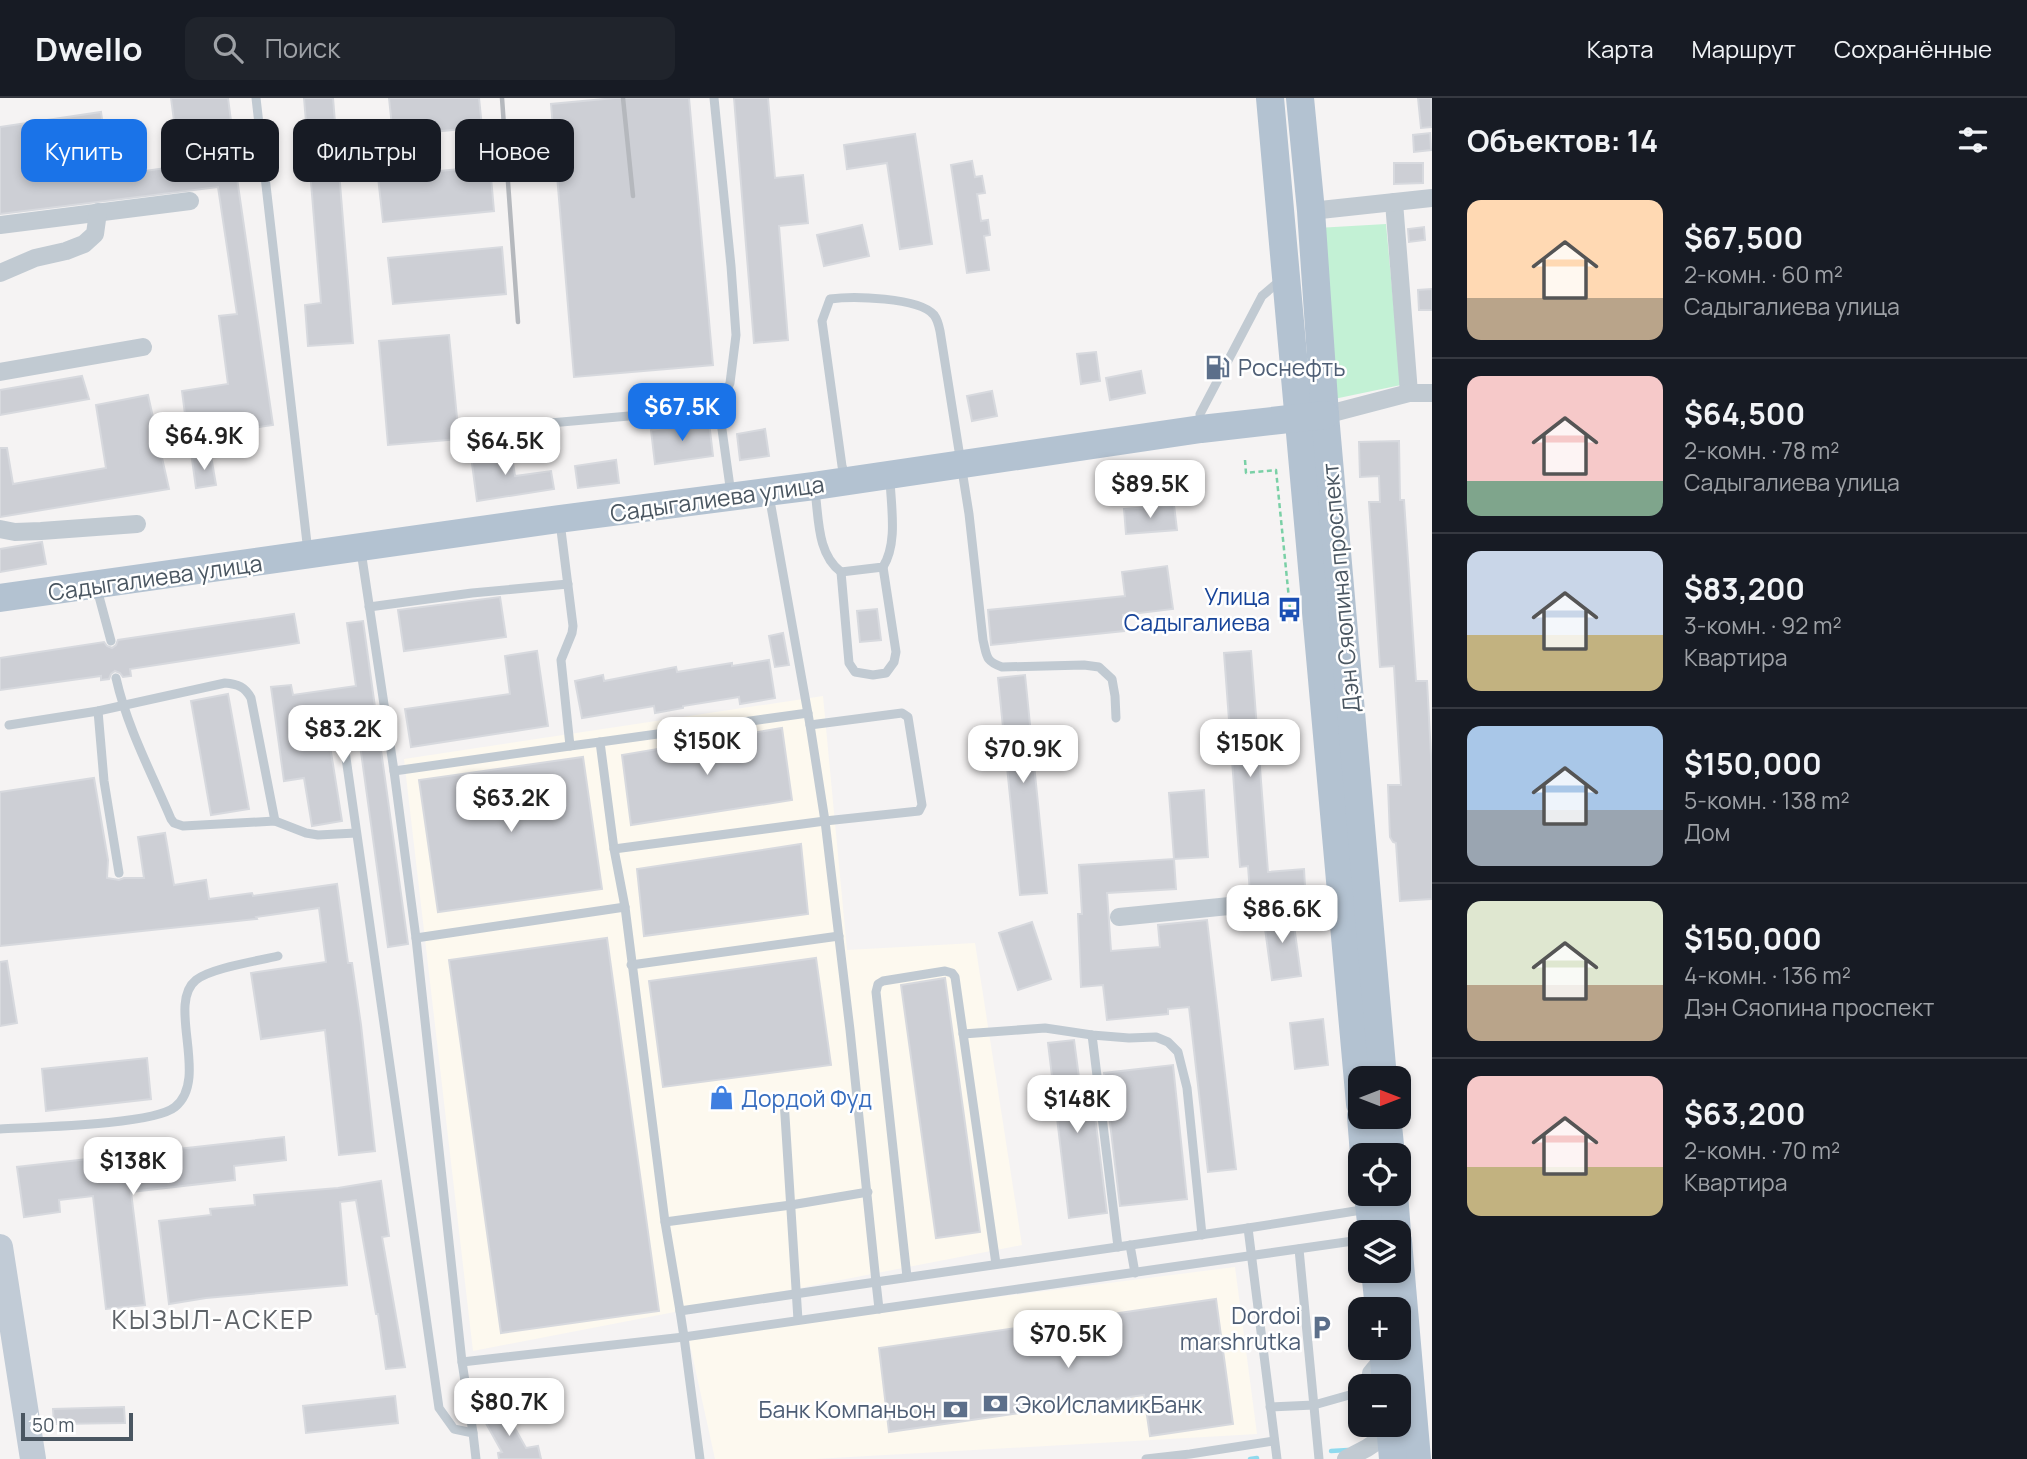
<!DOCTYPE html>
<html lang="ru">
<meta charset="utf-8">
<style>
body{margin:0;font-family:Manrope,sans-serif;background:#20242c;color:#f1f3f6;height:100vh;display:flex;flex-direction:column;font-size:26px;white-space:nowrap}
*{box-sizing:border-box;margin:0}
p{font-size:23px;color:#9ea1a6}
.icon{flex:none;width:38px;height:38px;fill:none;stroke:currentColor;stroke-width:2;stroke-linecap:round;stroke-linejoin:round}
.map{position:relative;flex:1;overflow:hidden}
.sheet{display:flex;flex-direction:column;background:#171b24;width:595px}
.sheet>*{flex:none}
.guide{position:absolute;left:21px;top:21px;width:665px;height:63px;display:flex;gap:14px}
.needle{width:46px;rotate:90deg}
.controls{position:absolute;left:1348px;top:968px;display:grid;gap:14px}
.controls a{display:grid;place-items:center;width:63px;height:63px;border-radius:14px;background:#171b24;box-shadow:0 4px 10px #0003;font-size:35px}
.scale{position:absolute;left:21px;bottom:18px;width:112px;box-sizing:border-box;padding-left:7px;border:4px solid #4a5661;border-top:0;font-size:19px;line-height:24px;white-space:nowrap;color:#4a5661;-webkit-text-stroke:5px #fff;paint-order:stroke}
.price{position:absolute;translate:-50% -60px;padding:0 16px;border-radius:14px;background:#fff;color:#222;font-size:23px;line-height:46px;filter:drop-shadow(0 2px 4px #0008)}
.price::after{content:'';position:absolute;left:50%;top:42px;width:21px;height:16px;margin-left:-10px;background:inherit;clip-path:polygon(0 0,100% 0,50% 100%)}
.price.active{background:#1a73e8;color:#fff}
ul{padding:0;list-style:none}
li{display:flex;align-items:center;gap:21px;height:175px;padding:0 35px}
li+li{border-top:2px solid #363941}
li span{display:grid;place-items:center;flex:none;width:196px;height:140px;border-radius:14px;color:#555}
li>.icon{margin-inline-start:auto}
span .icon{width:84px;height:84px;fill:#fffc;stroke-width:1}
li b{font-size:30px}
h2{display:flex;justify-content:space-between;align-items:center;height:84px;padding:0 35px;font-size:30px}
.pill{padding:0 24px;border-radius:14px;background:#171b24;box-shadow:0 4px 10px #0003;font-size:24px;line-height:63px}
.pill.active{background:#1a73e8;color:#fff}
header{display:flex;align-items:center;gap:42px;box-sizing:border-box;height:98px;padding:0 35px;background:#171b24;border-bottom:2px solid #363941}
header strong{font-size:33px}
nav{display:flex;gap:38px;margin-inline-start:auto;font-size:24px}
.search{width:490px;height:63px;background:#20242c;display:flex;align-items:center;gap:18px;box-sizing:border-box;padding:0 24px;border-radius:14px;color:#9ea1a6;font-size:26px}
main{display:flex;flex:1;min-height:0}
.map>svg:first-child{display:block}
.commercial{fill:#fdf9ef}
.green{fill:#c3f1d5}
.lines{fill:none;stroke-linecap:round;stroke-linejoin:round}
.stream{stroke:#90daee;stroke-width:4.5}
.building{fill:#cdcfd5;stroke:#d7d9de;stroke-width:2}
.path{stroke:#7ad0a6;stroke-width:2.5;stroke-dasharray:5 3.5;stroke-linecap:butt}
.lane{stroke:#c1cad2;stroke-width:9}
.street{stroke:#c1cad2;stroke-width:18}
.secondary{stroke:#c1cbd6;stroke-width:26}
.primary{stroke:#b3c2d1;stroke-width:28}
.rail{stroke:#b5b8bd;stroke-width:4.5}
.labels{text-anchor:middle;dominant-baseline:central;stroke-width:5;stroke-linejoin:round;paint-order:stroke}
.service-label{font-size:23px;fill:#4e5e75;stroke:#fff;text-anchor:start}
.street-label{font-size:23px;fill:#4a5661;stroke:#fff}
.transit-label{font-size:23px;fill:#164399;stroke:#fff;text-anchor:end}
.shop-label{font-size:23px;fill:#366cbe;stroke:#fff;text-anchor:start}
.quarter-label{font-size:26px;letter-spacing:2px;fill:#5f6368;stroke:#fff}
</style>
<header>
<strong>Dwello</strong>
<div class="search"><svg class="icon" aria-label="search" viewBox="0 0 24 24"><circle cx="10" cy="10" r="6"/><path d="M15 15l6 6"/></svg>Поиск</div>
<nav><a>Карта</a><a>Маршрут</a><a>Сохранённые</a></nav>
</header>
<main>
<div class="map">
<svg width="1432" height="1361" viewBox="0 0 1432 1361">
<rect width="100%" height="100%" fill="#f5f3f3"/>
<g class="commercial">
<path d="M823,598L847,852L975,845L1022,1147L473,1253L404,661Z"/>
<path d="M1235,1169L1257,1336L815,1361H715L688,1238Z"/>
</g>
<path class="green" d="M1386,126L1401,287L1334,301L1317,130Z"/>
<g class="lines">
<g class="stream">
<path d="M1331,1353L1348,1352"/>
<path d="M1250,1361L1257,1360"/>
</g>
</g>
<g class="building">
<path d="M171,0H228L234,46H232L273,327L188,339L182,293L228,286L219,218L237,216L218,89L0,116V29L101,14L110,78L180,68Z"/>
<path d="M304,0H333L353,245L308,248L305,207L321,205Z"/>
<path d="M389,0H479L482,29L393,38Z"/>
<path d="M615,0H689L713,267L574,279L551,6Z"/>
<path d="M734,0H768L775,80L803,77L808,125L779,128L788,242L754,245Z"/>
<path d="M1418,0H1431L1432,29L1421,30Z"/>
<path d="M1430,35L1431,52L1414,54L1413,37Z"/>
<path d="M915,36L932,146L900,151L887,65L847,71L844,47Z"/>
<path d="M972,63L975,79L982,78L985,95L977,96L981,123L988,122L990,137L984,138L989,172L967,175L951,67Z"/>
<path d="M1394,65H1423V85L1394,86Z"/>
<path d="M490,68L494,113L383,124L378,79Z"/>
<path d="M862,127L869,158L824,168L817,137Z"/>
<path d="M1424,129L1425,142L1409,144L1408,131Z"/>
<path d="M502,149L506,196L393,206L388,160Z"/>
<path d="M1432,191V212H1419L1418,192Z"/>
<path d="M449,237L459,341L388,347L379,243Z"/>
<path d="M1096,254L1100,283L1081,286L1077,256Z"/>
<path d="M1141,273L1145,295L1110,302L1106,280Z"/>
<path d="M82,278L89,301L0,317V292Z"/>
<path d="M992,293L997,318L972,323L967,298Z"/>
<path d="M148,297L169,391L0,419V350H7L13,386L106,370L96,307Z"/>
<path d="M709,324L713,358L655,366L651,332Z"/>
<path d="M765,331L769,358L740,362L737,336Z"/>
<path d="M1399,343L1400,402H1404L1416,583H1427L1432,676V801L1400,803L1396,745L1393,744L1390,739L1388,687H1401L1394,568L1380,569L1369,404H1380L1379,378L1360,379L1359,344Z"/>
<path d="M511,352L515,378L551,373L554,391L477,403L471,358Z"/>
<path d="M211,358L216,387L196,390L192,361Z"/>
<path d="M616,362L619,385L578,390L575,368Z"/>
<path d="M1174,407L1177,432L1126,436L1124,411Z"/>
<path d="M42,444L46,466L0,474V451Z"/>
<path d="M1167,468L1173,511L1123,517L1124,533L991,547L988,512L1125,498L1122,474Z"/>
<path d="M500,499L506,539L404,553L398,512Z"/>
<path d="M877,511L881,542L860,544L857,513Z"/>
<path d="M294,516L299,545L130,571L131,578L123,579L120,575L115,573L111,576L109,581L101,582V578L0,592V560L104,544L107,548L112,550L116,547L118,542Z"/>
<path d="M363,523L408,846L388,849L357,625L327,629L342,723L312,728L304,680L284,683L271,589L291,587L293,597L356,588L347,525Z"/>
<path d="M783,535L789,567L775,569L769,538Z"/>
<path d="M537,553L548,628L411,649L405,611L510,596L505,558Z"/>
<path d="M1251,553L1268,774L1304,771L1305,789L1250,795L1248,768L1240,769L1224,555Z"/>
<path d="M769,562L775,600L740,606L739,599L683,608V610L655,615L654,608L582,620L575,583L603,577L604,583L676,569L677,574L732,565V568Z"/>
<path d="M1025,577L1047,795L1020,797L998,580Z"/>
<path d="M228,596L249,711L211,717L191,603Z"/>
<path d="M782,630L792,702L631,727L622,657Z"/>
<path d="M583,659L602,791L438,814L419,682Z"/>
<path d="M94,680L108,762L107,780L119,782L124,780H144L138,739L165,735L174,787L206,782L209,801L252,795L253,798L337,786L348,865H352L361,927L375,1053L339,1057L325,932L261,941L251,875L326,864L319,810L256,819L257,821L0,848V694Z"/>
<path d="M1204,692L1208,759L1174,761L1169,695Z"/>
<path d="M801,746L808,816L644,838L637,771Z"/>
<path d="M1174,761L1176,791L1107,795L1111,853L1160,849L1158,827L1207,822L1236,1071L1208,1074L1189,909L1168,911V916L1107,922L1103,887L1081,889L1078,816H1082L1079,767Z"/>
<path d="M1292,813L1301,878L1272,882L1263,816Z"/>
<path d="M1032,824L1051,881L1018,892L999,835Z"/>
<path d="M607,840L659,1213L501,1235L449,862Z"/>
<path d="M816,860L831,967L663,989L649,883Z"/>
<path d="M7,863L17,925L0,928V864Z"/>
<path d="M945,880L980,1134L936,1140L901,887Z"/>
<path d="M1323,921L1328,967L1295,971L1290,925Z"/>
<path d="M1074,942L1081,995L1092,994L1107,1115L1069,1120L1048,945Z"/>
<path d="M147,960L151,1001L46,1013L42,971Z"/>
<path d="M1173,967L1187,1101L1120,1108L1104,975Z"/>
<path d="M284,1039L286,1062L234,1068L235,1082L131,1094L145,1207L106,1211L93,1098L59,1102L60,1114L24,1119L17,1069Z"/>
<path d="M381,1083L389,1138L382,1139L405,1269L386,1271L378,1216H376L356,1102L340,1104L347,1187L206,1200L169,1206L159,1123L211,1117L210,1111L255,1107L254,1097L338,1090Z"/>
<path d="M1216,1201L1233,1326L1150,1338L1144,1297L889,1334L879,1250Z"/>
<path d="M395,1298L398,1325L306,1335L303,1308Z"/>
<path d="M124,1309L125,1325L54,1326L53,1311Z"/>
<path d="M503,1309L526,1350L538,1348L541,1361H499L498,1355L502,1354L483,1320Z"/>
</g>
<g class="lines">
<path class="path" d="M1245,362L1246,375L1276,372L1290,511"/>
<g class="lane">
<path d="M256,0L308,454"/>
<path d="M714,0L731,168L736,237L730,285L719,310L731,396"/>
<path d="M539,326L719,310"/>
<path d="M1201,328L1200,316L1262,198L1282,181"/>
<path d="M846,380L842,368L822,223L830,201C852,198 919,199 934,217C937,221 939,228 940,233L969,416L983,542C987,558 985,563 1002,569L1084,567L1099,569L1112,581L1115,598L1116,620"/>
<path d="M815,393C819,421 817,456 841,474L883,469C898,445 891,409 890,381"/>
<path d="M769,397L810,627L825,723L850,932L876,1184L1248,1130L1368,1111"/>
<path d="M560,424L573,528L572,535L561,562L570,648L600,644"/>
<path d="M361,453L394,673L416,840L462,1264L684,1239L700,1361"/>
<path d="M841,474L849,565L855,574L873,577L886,575L894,564L896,554L883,469"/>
<path d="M97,491L111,543"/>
<path d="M369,509L472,495L568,486"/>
<path d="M116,580C127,629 151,674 171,721L174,725L183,728L275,723L306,735L318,737L356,735"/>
<path d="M98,613L104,683L119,775"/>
<path d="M808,615L600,644L614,751L625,809L665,1124L680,1213L876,1184L879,1211"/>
<path d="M9,627L98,613L225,585C238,586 245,589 251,600L275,723"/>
<path d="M343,639L439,1310L454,1331L473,1335L476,1361"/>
<path d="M394,673L570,648"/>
<path d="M614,751L825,723L919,713L922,707L908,619L902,615L810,627"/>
<path d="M416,840L625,809"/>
<path d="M631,867L839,838"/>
<path d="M963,936L1045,930L1092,937L1129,940L1156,939L1168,944L1178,954L1187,990L1202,1137"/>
<path d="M1092,937L1118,1149"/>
<path d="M784,1002L798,1222"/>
<path d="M0,1031C33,1029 153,1027 175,1009C210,981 166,906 196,882C211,870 258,863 278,858"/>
<path d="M665,1124L791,1107L868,1094"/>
<path d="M1248,1130L1277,1361"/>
<path d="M1130,1147L1135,1175"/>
<path d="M1299,1151L1319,1361"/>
<path d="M907,1179L876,894L878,886L883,883L945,873L952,875L955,879L996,1166"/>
<path d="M680,1213L684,1239L1360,1142"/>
<path d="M462,1264L473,1335"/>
<path d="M1364,1288L1367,1273L1376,1262"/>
<path d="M1270,1309L1314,1307L1360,1294"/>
<path d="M1146,1361L1190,1356L1274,1343"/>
</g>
<g class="street">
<path d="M1394,104L1409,295"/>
<path d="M1311,113L1432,100"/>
<path d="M0,127L190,103"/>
<path d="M0,175L35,160L66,153L84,146L95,136L98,114"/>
<path d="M0,274L143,249"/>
<path d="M1325,317L1409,295H1432"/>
<path d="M0,431L15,434L41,433L137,426"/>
<path d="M1119,819L1340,797"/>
<path d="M1346,1361L1367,1350L1391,1334"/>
</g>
<path class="secondary" d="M0,1149L33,1361"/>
<g class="primary">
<path d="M1270,0L1360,1006"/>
<path d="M1300,0L1311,113L1325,317L1383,980"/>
<path d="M0,500L559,421L814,388L1201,331L1325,317"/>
<path d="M1361,1018L1364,1057"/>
<path d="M1387,1018L1391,1057"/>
<path d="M1368,1096L1372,1134"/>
<path d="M1394,1096L1397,1134"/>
<path d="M1398,1143L1417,1361"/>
<path d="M1375,1172L1379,1211"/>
<path d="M1383,1250L1386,1288"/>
<path d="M1390,1326L1393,1361"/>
</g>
<g class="rail">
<path d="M502,0L518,224"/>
<path d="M623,0L633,98"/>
</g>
</g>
<defs>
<symbol id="fuel-bare" viewBox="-9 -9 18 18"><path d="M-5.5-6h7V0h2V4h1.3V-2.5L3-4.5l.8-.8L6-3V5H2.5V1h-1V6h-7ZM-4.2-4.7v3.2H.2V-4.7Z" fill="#5c6f8a" stroke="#fff" stroke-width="2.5" paint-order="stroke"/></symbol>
<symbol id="bus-bare" viewBox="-9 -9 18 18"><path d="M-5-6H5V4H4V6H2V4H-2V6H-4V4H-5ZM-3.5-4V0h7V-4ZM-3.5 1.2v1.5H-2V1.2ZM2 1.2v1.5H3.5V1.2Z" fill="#1a4fb4" stroke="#fff" stroke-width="2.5" paint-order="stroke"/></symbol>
<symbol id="shop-bare" viewBox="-9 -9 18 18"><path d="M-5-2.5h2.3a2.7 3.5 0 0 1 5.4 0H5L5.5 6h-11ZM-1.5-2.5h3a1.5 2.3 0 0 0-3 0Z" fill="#3f7fe0" stroke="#fff" stroke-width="2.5" paint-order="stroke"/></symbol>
<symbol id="parking-bare" viewBox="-9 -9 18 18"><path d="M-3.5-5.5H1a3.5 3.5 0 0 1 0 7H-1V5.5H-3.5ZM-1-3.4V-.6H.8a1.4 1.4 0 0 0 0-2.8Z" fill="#5c6f8a" stroke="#fff" stroke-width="2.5" paint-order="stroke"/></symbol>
<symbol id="bank-bare" viewBox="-9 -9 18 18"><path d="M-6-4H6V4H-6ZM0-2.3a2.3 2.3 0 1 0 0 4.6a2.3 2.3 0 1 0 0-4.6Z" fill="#5c6f8a" stroke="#fff" stroke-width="2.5" paint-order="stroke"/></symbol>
</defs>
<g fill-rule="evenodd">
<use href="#fuel-bare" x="1200" y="252" width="35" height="35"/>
<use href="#bus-bare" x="1272" y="494" width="35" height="35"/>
<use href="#shop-bare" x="704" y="982" width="35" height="35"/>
<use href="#parking-bare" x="1304" y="1212" width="35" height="35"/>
<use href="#bank-bare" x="978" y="1288" width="35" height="35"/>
<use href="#bank-bare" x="938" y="1294" width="35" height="35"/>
</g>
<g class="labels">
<g class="service-label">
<text x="1238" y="269">Роснефть</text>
<text x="1301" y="1217" text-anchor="end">Dordoi<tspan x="1301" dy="26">marshrutka</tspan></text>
<text x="1015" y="1306">ЭкоИсламикБанк</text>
<text x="936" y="1311" text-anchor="end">Банк Компаньон</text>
</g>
<g class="street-label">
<text transform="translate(717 400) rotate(-8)">Садыгалиева улица</text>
<text transform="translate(155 479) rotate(-8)">Садыгалиева улица</text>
<text transform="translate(1340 490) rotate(-95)">Дэн Сяопина проспект</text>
</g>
<g class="transit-label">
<text x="1270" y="498">Улица<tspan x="1270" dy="26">Садыгалиева</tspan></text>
</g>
<g class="shop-label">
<text x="741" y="1000">Дордой Фуд</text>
</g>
<g class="quarter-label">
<text x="213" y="1221">КЫЗЫЛ-АСКЕР</text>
</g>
</g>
</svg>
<div class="controls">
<a><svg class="needle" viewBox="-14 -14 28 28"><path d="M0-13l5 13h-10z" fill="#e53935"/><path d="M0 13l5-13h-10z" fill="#9ea1a6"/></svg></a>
<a><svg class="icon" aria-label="locate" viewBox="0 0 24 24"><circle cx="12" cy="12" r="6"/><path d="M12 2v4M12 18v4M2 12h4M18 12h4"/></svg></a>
<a><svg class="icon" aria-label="layers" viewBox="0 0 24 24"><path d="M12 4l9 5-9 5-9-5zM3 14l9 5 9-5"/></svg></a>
<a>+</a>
<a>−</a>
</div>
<div class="scale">50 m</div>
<b class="price active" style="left:682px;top:345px">$67.5K</b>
<b class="price" style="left:204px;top:374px">$64.9K</b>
<b class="price" style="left:505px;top:379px">$64.5K</b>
<b class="price" style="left:1150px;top:422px">$89.5K</b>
<b class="price" style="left:343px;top:667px">$83.2K</b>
<b class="price" style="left:707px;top:679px">$150K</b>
<b class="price" style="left:1250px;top:681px">$150K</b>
<b class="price" style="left:1023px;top:687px">$70.9K</b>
<b class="price" style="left:511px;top:736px">$63.2K</b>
<b class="price" style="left:1282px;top:847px">$86.6K</b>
<b class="price" style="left:1077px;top:1037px">$148K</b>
<b class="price" style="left:133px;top:1099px">$138K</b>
<b class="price" style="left:1068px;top:1272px">$70.5K</b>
<b class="price" style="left:509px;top:1340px">$80.7K</b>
<div class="guide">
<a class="pill active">Купить</a>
<a class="pill">Снять</a>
<a class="pill">Фильтры</a>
<a class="pill">Новое</a>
</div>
</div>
<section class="sheet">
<h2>Объектов: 14<svg class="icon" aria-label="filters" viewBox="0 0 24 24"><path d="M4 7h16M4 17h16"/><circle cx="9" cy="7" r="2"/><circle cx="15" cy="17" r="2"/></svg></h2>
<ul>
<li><span style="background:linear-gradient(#ffd9b3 70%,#b9a48a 0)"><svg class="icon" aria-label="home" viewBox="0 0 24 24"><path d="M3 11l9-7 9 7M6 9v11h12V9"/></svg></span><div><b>$67,500</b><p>2-комн. · 60 m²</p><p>Садыгалиева улица</p></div></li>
<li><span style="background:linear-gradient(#f6c9c9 75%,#7fa58c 0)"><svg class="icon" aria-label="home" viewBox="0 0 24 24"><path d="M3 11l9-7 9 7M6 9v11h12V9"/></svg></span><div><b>$64,500</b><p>2-комн. · 78 m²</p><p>Садыгалиева улица</p></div></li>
<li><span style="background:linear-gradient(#c9d6e8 60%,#c2b280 0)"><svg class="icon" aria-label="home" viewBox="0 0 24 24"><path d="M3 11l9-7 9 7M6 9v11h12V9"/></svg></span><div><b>$83,200</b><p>3-комн. · 92 m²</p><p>Квартира</p></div></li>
<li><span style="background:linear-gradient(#a9c7e8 60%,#9aa5b1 0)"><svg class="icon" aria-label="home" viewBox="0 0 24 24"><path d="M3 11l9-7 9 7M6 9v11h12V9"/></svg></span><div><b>$150,000</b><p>5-комн. · 138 m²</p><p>Дом</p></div></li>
<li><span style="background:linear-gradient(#dfe7d0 60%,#b9a48a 0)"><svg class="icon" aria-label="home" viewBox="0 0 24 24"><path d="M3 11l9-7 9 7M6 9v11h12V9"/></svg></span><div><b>$150,000</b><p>4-комн. · 136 m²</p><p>Дэн Сяопина проспект</p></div></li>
<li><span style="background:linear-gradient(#f6c9c9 65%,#c2b280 0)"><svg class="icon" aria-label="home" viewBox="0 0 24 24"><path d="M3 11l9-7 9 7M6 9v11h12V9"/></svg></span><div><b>$63,200</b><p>2-комн. · 70 m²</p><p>Квартира</p></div></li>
</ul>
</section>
</main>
